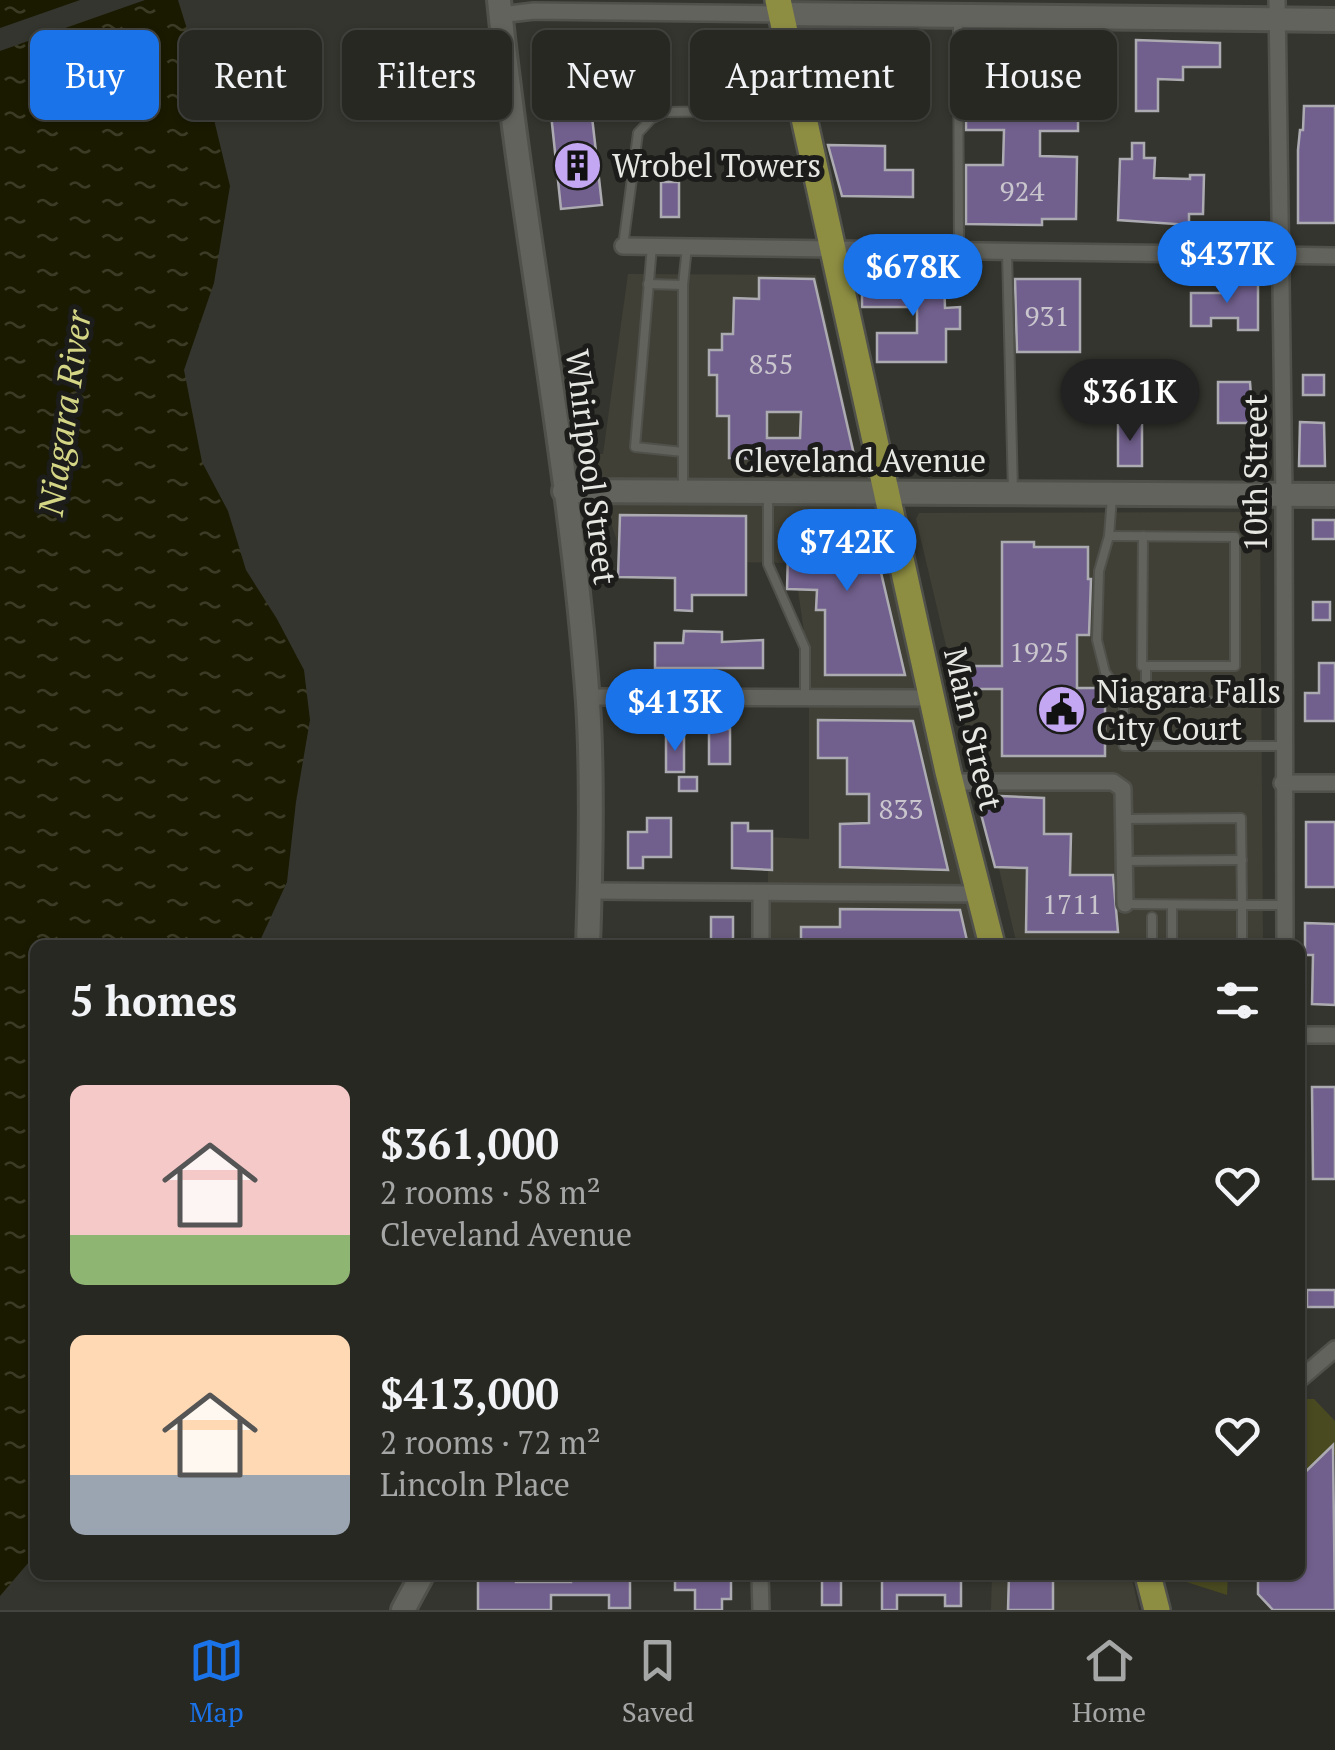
<!DOCTYPE html>
<meta charset="utf-8">
<style>
body{margin:0;font-family:"PT Serif",serif;background:#30302b;color:#f1f3f6;height:100vh;display:flex;flex-direction:column;font-size:38px;white-space:nowrap}
*{box-sizing:border-box;margin:0}
p{font-size:32px;color:#a5a6a6}
.icon{flex:none;width:55px;height:55px;fill:none;stroke:currentColor;stroke-width:2;stroke-linecap:round;stroke-linejoin:round}
.map{position:relative;flex:1;overflow:hidden}
.side{position:absolute;left:30px;top:940px;width:1275px;height:640px;display:flex;flex-direction:column;background:#282823;border-radius:15px;box-shadow:0 2px 8px #0004,0 0 0 2px #444441}
.side>*{flex:none}
.hud{position:absolute;left:30px;top:30px;width:1275px;height:90px;display:flex;gap:20px}
.price{position:absolute;translate:-50% -85px;padding:0 22px;border-radius:35px;background:#1a73e8;color:#fff;font-size:32px;line-height:65px;filter:drop-shadow(0 2px 5px #0008)}
.price::after{content:'';position:absolute;left:50%;top:60px;width:30px;height:22px;margin-left:-15px;background:inherit;clip-path:polygon(0 0,100% 0,50% 100%)}
.price.current{background:#222;color:#fff}
ul{padding:0;list-style:none}
li{display:flex;align-items:center;gap:30px;height:250px;padding:0 40px}
li span{display:grid;place-items:center;flex:none;width:280px;height:200px;border-radius:15px;color:#555}
li>.icon{margin-inline-start:auto}
span .icon{width:120px;height:120px;fill:#fffc;stroke-width:1}
li b{font-size:42px}
h2{display:flex;justify-content:space-between;align-items:center;height:120px;padding:0 40px;font-size:42px}
.tag{padding:0 35px;border-radius:15px;background:#282823;box-shadow:0 2px 8px #0004,0 0 0 2px #444441;font-size:35px;line-height:90px}
.tag.current{background:#1a73e8;color:#fff}
.menu{display:flex;justify-content:space-around;align-items:center;height:140px;border-top:2px solid #444441;background:#282823;font-size:28px;color:#a5a6a6}
.menu a{display:grid;justify-items:center;gap:5px}
.menu .current{color:#1a73e8}
.map>svg:first-child{display:block}
.built{fill:#404036}
.grass{fill:#494a20}
.water{fill:url(#water-ripples)}
.pier{fill:#35352f}
.building{fill:#71608d;stroke:#adabb2;stroke-width:2.5;fill-rule:evenodd}
.lines{fill:none;stroke-linecap:round;stroke-linejoin:round}
.lane-casing{stroke:#51514c;stroke-width:12}
.street-casing{stroke:#51514c;stroke-width:20}
.secondary-casing{stroke:#51514c;stroke-width:28}
.primary-casing{stroke:#51514c;stroke-width:30}
.lane{stroke:#63635d;stroke-width:8}
.street{stroke:#63635d;stroke-width:15}
.secondary{stroke:#63635d;stroke-width:22}
.primary{stroke:#8e8e43;stroke-width:25}
.labels{text-anchor:middle;dominant-baseline:central;stroke-width:10;stroke-linejoin:round;paint-order:stroke}
.number-label{font-size:28px;fill:#cac6ce}
.poi-label{font-size:32px;fill:#e7e8e4;stroke:#1c1c1a;text-anchor:start}
.street-label{font-size:32px;fill:#e7e8e4;stroke:#1c1c1a}
.water-label{font-size:35px;font-style:italic;fill:#d4d686;stroke:#1c1c1a}
</style>
<div class="map">
<svg width="1335" height="1610" viewBox="0 0 1335 1610">
<defs>
<pattern id="water-ripples" width="26" height="14" patternUnits="userSpaceOnUse" patternTransform="scale(2.5)"><rect width="26" height="14" fill="#1a1a01"/><path d="M2 4q2-2 4 0t4 0M15 11q2-2 4 0t4 0" fill="none" stroke="#3b3b26"/></pattern>
</defs>
<rect width="100%" height="100%" fill="#35352f"/>
<g class="built">
<path d="M628,274L816,275L856,456L874,457L986,945H768V837L809,839V666L794,563L623,560L589,454H603Z"/>
<path d="M1260,512L1263,945H1017L916,519L919,513Z"/>
<path d="M992,1575H1131L1139,1610H991Z"/>
</g>
<g class="grass">
<path d="M1300,1399H1314L1335,1421V1457L1332,1446L1303,1474L1300,1472Z"/>
<path d="M1173,1575H1228L1227,1595L1174,1578Z"/>
</g>
<path class="water" d="M0,0H178L210,103L230,186L214,283L184,370L202,462L228,511L246,570L277,619L304,670L310,720L296,802L287,882L258,945H35V1555L0,1596Z"/>
<path class="pier" d="M80,0H145L0,51V28Z"/>
<g class="building">
<path d="M805,35L879,36V51H866V88H887V105L823,103Z"/>
<path d="M1041,36H1078V131H1040V156L1077,157L1076,219H1042V225L966,224V165H1003L1004,130H966V108H1002L1003,72H1040Z"/>
<path d="M1136,40L1220,43V67H1183V80L1158,79V111H1136Z"/>
<path d="M636,63L638,80L633,81L635,103L591,108L602,205L561,209L547,76L565,74V70Z"/>
<path d="M1304,106H1335V223H1298V150L1300,130H1303Z"/>
<path d="M1132,143H1144V158H1155L1154,178L1190,179V175H1204L1203,214H1189V225L1118,220L1120,159H1132Z"/>
<path d="M828,145L885,146V170H913V197L842,196Z"/>
<rect x="661" y="182" width="18" height="35"/>
<path d="M759,278L814,279L857,468H772V459L729,458V416H717V375H709V350H722V334H733L734,298L759,299ZM767,412H801L800,438H767Z"/>
<path d="M944,279L945,308L960,307V329H946V362H877V333H917V307H862V280Z"/>
<path d="M1015,279H1080V352H1017Z"/>
<path d="M1225,284H1258V330H1238V318H1211V326H1191V293H1225Z"/>
<rect x="1303" y="375" width="21" height="20"/>
<path d="M1218,382H1250L1253,423H1218Z"/>
<rect x="1118" y="422" width="24" height="44"/>
<path d="M1300,422L1324,423L1325,466H1299Z"/>
<path d="M620,515L746,516V595H692V611L675,610V578L618,577Z"/>
<path d="M796,516L868,517L905,675H825V610H816L817,590L787,589L788,554H796Z"/>
<rect x="1313" y="520" width="22" height="19"/>
<path d="M1002,542H1034V547H1088V579H1091L1089,635H1077V688H1105V756H1002V689H962V666H1002Z"/>
<rect x="1313" y="602" width="17" height="18"/>
<path d="M684,631L722,632V642L763,640V668H655V643H683Z"/>
<path d="M1319,663H1335V721H1305V693H1319Z"/>
<path d="M818,720L913,721L948,870L840,867V824L869,823V794H847V758H818Z"/>
<rect x="709" y="729" width="21" height="35"/>
<rect x="666" y="735" width="18" height="37"/>
<rect x="679" y="777" width="18" height="14"/>
<path d="M976,795L1044,798V834H1071L1070,875H1113L1118,932H1026L1027,868L995,867Z"/>
<path d="M647,818H671V857H643V868H628V832H647Z"/>
<rect x="1306" y="822" width="29" height="65"/>
<path d="M732,823H748V831H772V870L732,868Z"/>
<path d="M840,909L960,910L968,945H801V927H840Z"/>
<rect x="711" y="917" width="22" height="28"/>
<path d="M1305,923L1335,924V1005L1312,1004L1313,955H1305Z"/>
<path d="M1312,1087H1335V1179H1313Z"/>
<rect x="1307" y="1290" width="28" height="17"/>
<path d="M1333,1445L1335,1610H1273L1258,1594V1575H1300V1477Z"/>
<path d="M478,1575L516,1577V1582H571V1575L630,1576V1608H609V1595H551V1610H478Z"/>
<path d="M675,1575H731V1599H722V1610H695V1590H675Z"/>
<rect x="822" y="1575" width="19" height="30"/>
<path d="M882,1575H961V1606H945V1595H897V1610H882Z"/>
<path d="M1009,1575H1053V1610H1008Z"/>
</g>
<g class="lines">
<defs>
<g id="lane">
<path d="M958,20L959,251"/>
<path d="M623,246L638,133L651,119L665,112L797,110"/>
<path d="M652,246L635,447L683,452"/>
<path d="M1007,252L1013,492"/>
<path d="M648,284L683,285"/>
<path d="M683,487V285L687,247"/>
<path d="M768,496V564L805,648V699"/>
<path d="M1112,497L1109,536L1099,571L1097,640L1105,672L1124,699"/>
<path d="M1109,536L1235,537V666H1146V700"/>
<path d="M1143,536L1142,666H1146"/>
<path d="M1124,699V746H1282"/>
<path d="M1124,699L1202,702L1282,698"/>
<path d="M1124,819L1241,818L1242,905H1284"/>
<path d="M1124,861L1242,860"/>
<path d="M1125,904L1242,905V945"/>
<path d="M1152,917V945"/>
<path d="M1172,945V905"/>
</g>
<g id="street">
<path d="M1277,0L1284,495L1285,945"/>
<path d="M500,15L534,11L781,14"/>
<path d="M623,246L1335,256"/>
<path d="M587,697L933,698"/>
<path d="M950,782H1113L1123,789L1125,904"/>
<path d="M1282,783H1335"/>
<path d="M591,891L979,894"/>
<path d="M761,945V894"/>
<path d="M1300,1035H1335"/>
<path d="M1300,1379L1335,1349"/>
<path d="M760,1575L761,1610"/>
</g>
<g id="secondary">
<path d="M499,0C523,234 571,467 588,702C593,782 591,864 588,945"/>
<path d="M781,14L1335,20"/>
<path d="M564,491L1335,495"/>
<path d="M403,1610L422,1575"/>
</g>
<g id="primary">
<path d="M778,0L948,772L992,945"/>
<path d="M1148,1575L1157,1610"/>
</g>
</defs>
<use href="#lane" class="lane-casing"/>
<use href="#street" class="street-casing"/>
<use href="#secondary" class="secondary-casing"/>
<use href="#primary" class="primary-casing"/>
<use href="#lane" class="lane"/>
<use href="#street" class="street"/>
<use href="#secondary" class="secondary"/>
<use href="#primary" class="primary"/>
</g>
<defs>
<symbol id="building-disc" viewBox="-11 -11 22 22"><circle r="9.5" fill="#c3a7f2" stroke="#1c1c1a"/><path d="M-4-6H4V6H1V3H-1V6H-4ZM-2.5-4.3h1.7v1.8h-1.7ZM.8-4.3h1.7v1.8H.8ZM-2.5-1h1.7V.8h-1.7ZM.8-1h1.7V.8H.8Z" fill="#111"/></symbol>
<symbol id="civic-disc" viewBox="-11 -11 22 22"><circle r="9.5" fill="#c3a7f2" stroke="#1c1c1a"/><path d="M-.6-6.5H3V-4.5H.6V-3L4-1V1h2V6H-6V1h2V-1L-.6-3ZM-1.2 2.5V6h2.4V2.5Z" fill="#111"/></symbol>
</defs>
<g fill-rule="evenodd">
<use href="#building-disc" x="550" y="138" width="55" height="55"/>
<use href="#civic-disc" x="1034" y="682" width="55" height="55"/>
</g>
<g class="labels">
<g class="number-label">
<text x="1022" y="190">924</text>
<text x="1047" y="315">931</text>
<text x="771" y="363">855</text>
<text x="1039" y="651">1925</text>
<text x="901" y="808">833</text>
<text x="1072" y="903">1711</text>
</g>
<g class="poi-label">
<text x="612" y="165">Wrobel Towers</text>
<text x="1096" y="691">Niagara Falls<tspan x="1096" dy="37">City Court</tspan></text>
</g>
<g class="street-label">
<text x="860" y="460">Cleveland Avenue</text>
<text transform="translate(592 467) rotate(83)">Whirlpool Street</text>
<text transform="translate(1255 473) rotate(-90)">10th Street</text>
<text transform="translate(974 729) rotate(77)">Main Street</text>
</g>
<g class="water-label">
<text transform="translate(64 413) rotate(-82)">Niagara River</text>
</g>
</g>
</svg>
<b class="price" style="left:1227px;top:306px">$437K</b>
<b class="price" style="left:913px;top:319px">$678K</b>
<b class="price current" style="left:1130px;top:444px">$361K</b>
<b class="price" style="left:847px;top:594px">$742K</b>
<b class="price" style="left:675px;top:754px">$413K</b>
<div class="hud">
<a class="tag current">Buy</a>
<a class="tag">Rent</a>
<a class="tag">Filters</a>
<a class="tag">New</a>
<a class="tag">Apartment</a>
<a class="tag">House</a>
</div>
<section class="side">
<h2>5 homes<svg class="icon" aria-label="filters" viewBox="0 0 24 24"><path d="M4 7h16M4 17h16"/><circle cx="9" cy="7" r="2"/><circle cx="15" cy="17" r="2"/></svg></h2>
<ul>
<li><span style="background:linear-gradient(#f6c9c9 75%,#8fb573 0)"><svg class="icon" aria-label="home" viewBox="0 0 24 24"><path d="M3 11l9-7 9 7M6 9v11h12V9"/></svg></span><div><b>$361,000</b><p>2 rooms · 58 m²</p><p>Cleveland Avenue</p></div><svg class="icon" aria-label="heart" viewBox="0 0 24 24"><path d="M12 20l-8-8c-3-5 5-10 8-4 3-6 11-1 8 4z"/></svg></li>
<li><span style="background:linear-gradient(#ffd9b3 70%,#9aa5b1 0)"><svg class="icon" aria-label="home" viewBox="0 0 24 24"><path d="M3 11l9-7 9 7M6 9v11h12V9"/></svg></span><div><b>$413,000</b><p>2 rooms · 72 m²</p><p>Lincoln Place</p></div><svg class="icon" aria-label="heart" viewBox="0 0 24 24"><path d="M12 20l-8-8c-3-5 5-10 8-4 3-6 11-1 8 4z"/></svg></li>
</ul>
</section>
</div>
<nav class="menu">
<a class="current"><svg class="icon" aria-label="map" viewBox="0 0 24 24"><path d="M3 6l6-2 6 2 6-2v14l-6 2-6-2-6 2zM9 4v14M15 6v14"/></svg>Map</a>
<a><svg class="icon" aria-label="saved" viewBox="0 0 24 24"><path d="M7 4h10v16l-5-4-5 4z"/></svg>Saved</a>
<a><svg class="icon" aria-label="home" viewBox="0 0 24 24"><path d="M3 11l9-7 9 7M6 9v11h12V9"/></svg>Home</a>
</nav>
